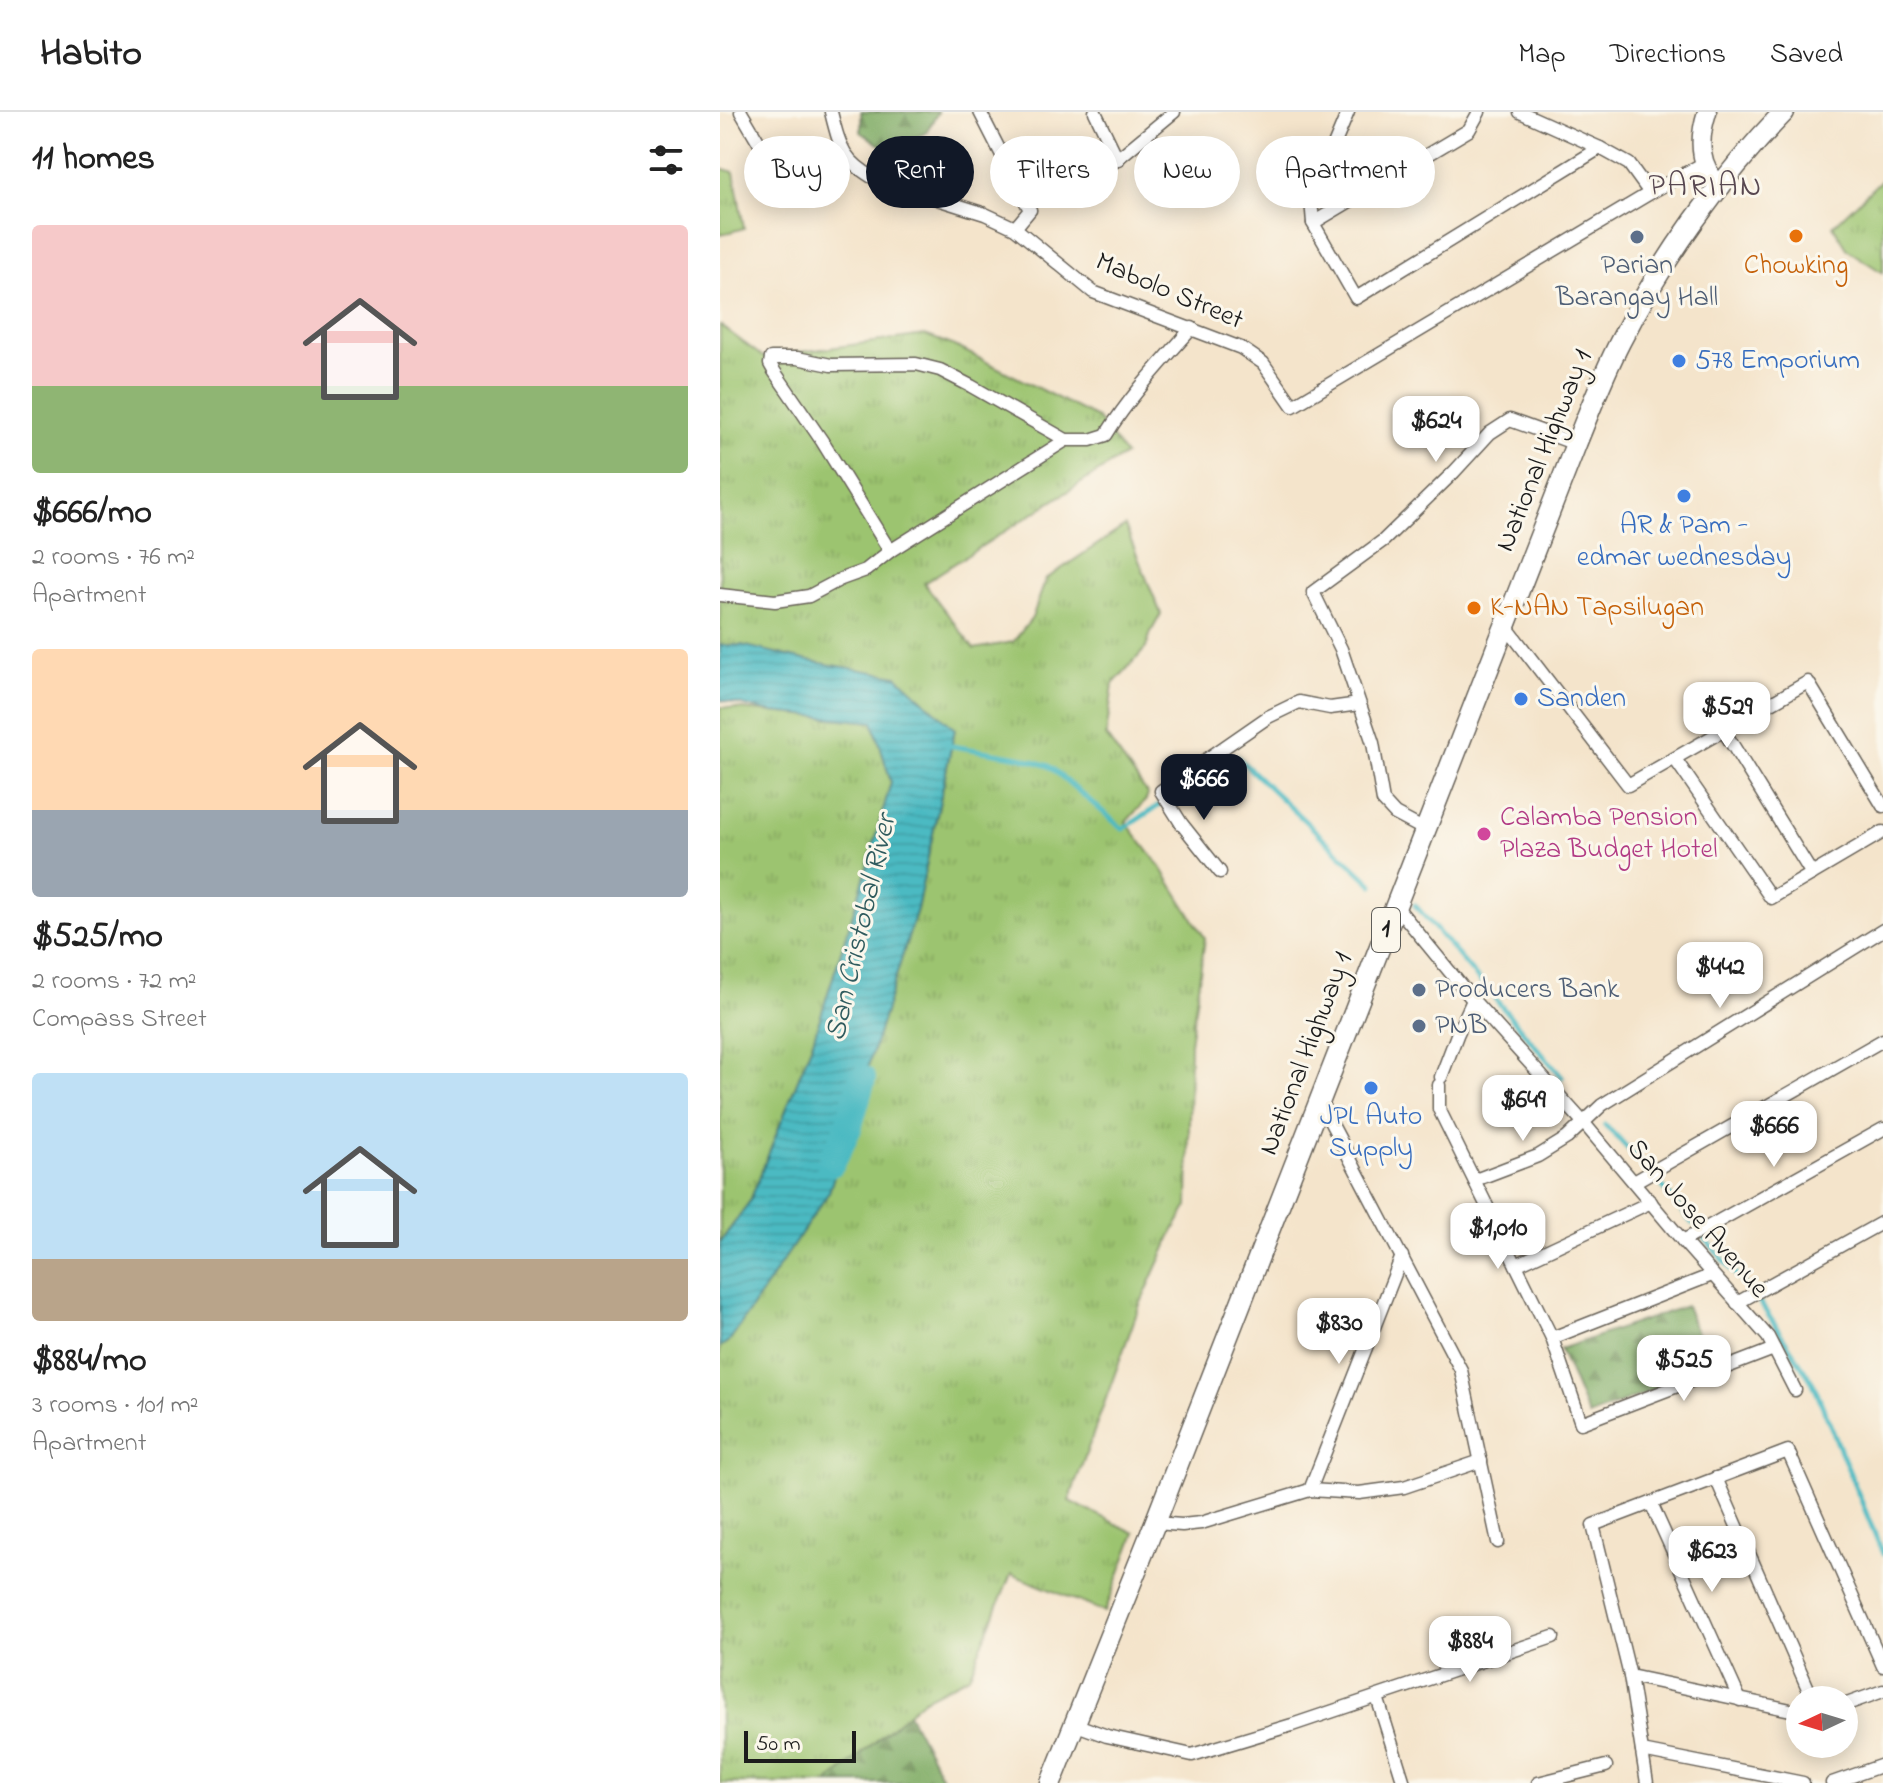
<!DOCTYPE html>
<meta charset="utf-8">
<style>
body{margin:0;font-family:"Indie Flower",sans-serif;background:#f6f6f6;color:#222;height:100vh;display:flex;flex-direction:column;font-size:30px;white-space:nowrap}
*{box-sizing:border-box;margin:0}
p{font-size:26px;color:#767676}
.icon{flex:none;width:44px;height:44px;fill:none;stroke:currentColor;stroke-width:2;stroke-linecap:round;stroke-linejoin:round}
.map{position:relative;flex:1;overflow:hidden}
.drawer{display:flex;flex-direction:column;background:#fff;width:720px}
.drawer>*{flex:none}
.top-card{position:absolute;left:24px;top:24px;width:760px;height:72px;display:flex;gap:16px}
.needle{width:52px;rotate:266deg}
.fabs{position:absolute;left:1066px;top:1574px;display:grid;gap:16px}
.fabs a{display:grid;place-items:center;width:72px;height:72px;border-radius:50%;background:#fff;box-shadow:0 4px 20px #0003;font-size:40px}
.scale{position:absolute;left:24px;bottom:20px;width:112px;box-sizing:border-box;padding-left:8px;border:4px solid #1c1c1c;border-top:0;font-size:22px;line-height:28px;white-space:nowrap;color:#1c1c1c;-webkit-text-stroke:6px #fbf7ec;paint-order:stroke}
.price{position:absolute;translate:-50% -68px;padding:0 18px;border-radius:16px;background:#fff;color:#222;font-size:26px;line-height:52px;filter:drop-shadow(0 2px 4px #0008)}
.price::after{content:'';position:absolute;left:50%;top:48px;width:24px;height:18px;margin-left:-12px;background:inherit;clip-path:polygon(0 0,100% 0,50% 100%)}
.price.current{background:#111827;color:#fff}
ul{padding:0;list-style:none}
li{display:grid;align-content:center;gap:16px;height:424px;padding:0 32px}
li span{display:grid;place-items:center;height:248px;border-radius:8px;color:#555}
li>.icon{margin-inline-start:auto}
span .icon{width:144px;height:144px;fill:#fffc;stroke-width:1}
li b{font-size:34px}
h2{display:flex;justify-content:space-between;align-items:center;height:96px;padding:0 32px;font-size:34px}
.pill{padding:0 28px;border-radius:36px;background:#fff;box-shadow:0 4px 20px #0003;font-size:28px;line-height:72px}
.pill.current{background:#111827;color:#fff}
header{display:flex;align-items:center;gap:48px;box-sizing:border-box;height:112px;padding:0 40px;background:#fff;border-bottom:2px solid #e0e0e0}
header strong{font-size:38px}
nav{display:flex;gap:44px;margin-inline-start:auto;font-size:28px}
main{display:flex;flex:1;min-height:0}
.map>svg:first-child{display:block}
.grass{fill:url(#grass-tufts);stroke:#5c7046;stroke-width:2}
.forest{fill:url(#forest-firs);stroke:#4c633f;stroke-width:2}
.water{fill:url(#water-rules);stroke:#346b6f;stroke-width:2}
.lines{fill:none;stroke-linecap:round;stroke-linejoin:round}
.stream{stroke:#4bbac2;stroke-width:5}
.river{stroke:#4bbac2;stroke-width:28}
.minor-casing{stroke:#686259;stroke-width:15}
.secondary-casing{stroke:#686259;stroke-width:21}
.trunk-casing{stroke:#686259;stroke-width:23}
.minor{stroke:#fff;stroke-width:12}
.secondary{stroke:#fff;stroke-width:18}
.trunk{stroke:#fff;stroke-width:20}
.food-dot{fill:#e8710a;stroke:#fbf7ec;stroke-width:3}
.service-dot{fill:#5c6f8a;stroke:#fbf7ec;stroke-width:3}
.shop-dot{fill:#3f7fe0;stroke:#fbf7ec;stroke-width:3}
.hotel-dot{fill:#d1479c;stroke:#fbf7ec;stroke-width:3}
.labels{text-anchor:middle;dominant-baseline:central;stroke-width:6;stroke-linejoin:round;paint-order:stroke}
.shield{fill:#fbf7ec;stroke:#5f5e5a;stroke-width:2}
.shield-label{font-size:26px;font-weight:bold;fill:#1c1c1c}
.service-label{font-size:28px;fill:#4e5e75;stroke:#fbf7ec;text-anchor:start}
.food-label{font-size:28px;fill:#c56008;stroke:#fbf7ec}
.street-label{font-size:28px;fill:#1c1c1c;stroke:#fbf7ec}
.shop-label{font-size:28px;fill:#366cbe;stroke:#fbf7ec;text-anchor:start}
.hotel-label{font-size:28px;fill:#b23c85;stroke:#fbf7ec;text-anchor:start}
.water-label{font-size:30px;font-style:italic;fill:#2f5b5e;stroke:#fbf7ec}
.quarter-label{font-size:32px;letter-spacing:2px;fill:#584851;stroke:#fbf7ec}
</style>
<header>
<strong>Habito</strong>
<nav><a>Map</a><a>Directions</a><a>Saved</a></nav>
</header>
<main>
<section class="drawer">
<h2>11 homes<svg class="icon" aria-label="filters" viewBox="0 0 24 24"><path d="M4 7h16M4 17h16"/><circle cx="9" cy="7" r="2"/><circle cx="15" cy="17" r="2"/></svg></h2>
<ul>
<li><span style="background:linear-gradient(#f6c9c9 65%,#8fb573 0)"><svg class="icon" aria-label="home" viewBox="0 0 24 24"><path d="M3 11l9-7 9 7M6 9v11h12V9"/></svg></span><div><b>$666/mo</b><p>2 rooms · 76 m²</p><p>Apartment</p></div></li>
<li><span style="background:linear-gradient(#ffd9b3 65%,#9aa5b1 0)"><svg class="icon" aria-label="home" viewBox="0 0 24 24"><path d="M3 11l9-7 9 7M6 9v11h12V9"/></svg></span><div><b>$525/mo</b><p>2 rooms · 72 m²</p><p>Compass Street</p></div></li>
<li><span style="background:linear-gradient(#bfe0f5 75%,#b9a48a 0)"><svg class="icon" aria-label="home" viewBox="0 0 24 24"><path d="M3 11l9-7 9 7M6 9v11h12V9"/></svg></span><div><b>$884/mo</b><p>3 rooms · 101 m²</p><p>Apartment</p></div></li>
</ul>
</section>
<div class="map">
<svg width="1163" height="1671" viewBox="0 0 1163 1671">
<defs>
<pattern id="grass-tufts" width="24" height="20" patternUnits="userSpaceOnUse" patternTransform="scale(2)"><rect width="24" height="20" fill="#9cc46f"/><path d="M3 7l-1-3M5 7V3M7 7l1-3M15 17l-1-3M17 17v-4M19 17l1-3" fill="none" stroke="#86a860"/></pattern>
<pattern id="forest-firs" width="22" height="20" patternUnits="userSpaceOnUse" patternTransform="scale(2)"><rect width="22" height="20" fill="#7daa62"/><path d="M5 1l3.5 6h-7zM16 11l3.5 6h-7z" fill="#668a50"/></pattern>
<pattern id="water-rules" width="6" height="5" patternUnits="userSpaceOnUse" patternTransform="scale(2)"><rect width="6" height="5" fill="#4bbac2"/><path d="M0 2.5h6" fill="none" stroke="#419fa6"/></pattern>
</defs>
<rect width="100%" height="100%" fill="#fbf7ec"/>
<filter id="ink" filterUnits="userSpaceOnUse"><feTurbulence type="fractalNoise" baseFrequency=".0125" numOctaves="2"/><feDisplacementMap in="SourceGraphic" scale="16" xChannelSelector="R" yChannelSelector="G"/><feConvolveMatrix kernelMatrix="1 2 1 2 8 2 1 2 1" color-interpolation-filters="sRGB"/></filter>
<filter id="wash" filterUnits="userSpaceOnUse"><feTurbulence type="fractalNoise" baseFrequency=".006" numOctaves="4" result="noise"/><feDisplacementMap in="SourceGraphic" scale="32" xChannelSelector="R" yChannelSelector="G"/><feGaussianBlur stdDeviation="1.8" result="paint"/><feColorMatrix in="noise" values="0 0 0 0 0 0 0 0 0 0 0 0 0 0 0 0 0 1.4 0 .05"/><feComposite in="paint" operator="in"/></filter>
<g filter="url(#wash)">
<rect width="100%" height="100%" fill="#f4e4cb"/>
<g class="grass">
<path d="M0,56L14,60L24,116L0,123Z"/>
<path d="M1163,66V161L1128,138L1113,114Z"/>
<path d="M0,213L43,245L205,223L235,234L377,306L405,343L204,471L254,537L293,530L312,506L326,467L405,414L441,502L431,520L426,536L393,572L386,624L428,683L426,688L406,710L442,757L485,826L470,931L468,1094L453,1120L419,1195L349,1389L415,1421L385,1500L291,1462L249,1564L204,1587L108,1671H0V1235L10,1228L109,1079L197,797L235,617C163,584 81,535 0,533Z"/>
<path d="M0,595L153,610L171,670L143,770L92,932L30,1089L0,1130Z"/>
</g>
<g class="forest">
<path d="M141,0H218L206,21L166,37L141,20Z"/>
<path d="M966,1194L991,1255L868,1304L840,1237Z"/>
<path d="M188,1601L225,1671H108Z"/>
</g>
<path class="water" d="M0,533H22L89,549L177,564L235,617L197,797L109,1080L10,1228L0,1235V1131L30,1089L92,932L143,770L171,670L153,610L52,600L0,588Z"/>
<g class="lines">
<g class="stream">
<path d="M226,633L300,645L329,654L403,717L440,693"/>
<path d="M453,685L517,645L653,773"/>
<path d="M695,793L842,965"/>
<path d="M885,1013L920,1049"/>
<path d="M939,1070L972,1111"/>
<path d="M984,1125L1041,1192L1093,1271L1163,1442"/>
</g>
<path class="river" d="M111,1051L128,1016L142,967"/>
</g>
</g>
<g filter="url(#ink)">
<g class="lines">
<defs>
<g id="minor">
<path d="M21,0L51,51L120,36"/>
<path d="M111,0C120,36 123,49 157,68L265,102L295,116L373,180L521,236L543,251L573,294L930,81L984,51"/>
<path d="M260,0L310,98L295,116"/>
<path d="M375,0L398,48"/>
<path d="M628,0L591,88L593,111L636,186L880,36"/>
<path d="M800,0L880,36L909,52L930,81"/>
<path d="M373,67L454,0"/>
<path d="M593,111L749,18L759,0"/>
<path d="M170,439L102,329L54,259L50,252L51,246H77L111,253L196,252L220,258L251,274L346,328H370L386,323C410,284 442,250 472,216"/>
<path d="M0,483L55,489L89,484L121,467L146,458L170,439L346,328"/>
<path d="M785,513L908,673L1088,570L1163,694"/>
<path d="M1004,619L1092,762"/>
<path d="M955,647L1051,786L1163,720"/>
<path d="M705,718L675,702L663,689L653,631L621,537L593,480L664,428L734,360L770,321L790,308L856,332"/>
<path d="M500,760L461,711L441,679L548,605L579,590L610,596L639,592"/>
<path d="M675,793L753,888L863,1010L963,1129L1048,1225L1075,1278"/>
<path d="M721,965L737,923L753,888"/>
<path d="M719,973V997L832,1226L861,1311L1054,1237"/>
<path d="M599,988L741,1258L778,1430"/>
<path d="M755,1068L818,1044L847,1026L882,993L1163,818"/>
<path d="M914,1070L1163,928"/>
<path d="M963,1129L1163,1017"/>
<path d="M796,1153L931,1090"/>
<path d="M1017,1191L1163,1110"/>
<path d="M832,1226L992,1163"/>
<path d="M996,1366L1093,1588"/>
<path d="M590,1378L682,1144"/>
<path d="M931,1391L1020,1588"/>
<path d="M435,1411L462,1413L481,1411L590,1378L639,1381L684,1375L761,1349"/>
<path d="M910,1564L1080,1600"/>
<path d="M657,1585L684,1671"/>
<path d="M1124,1593L1163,1579"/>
<path d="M354,1612L387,1624L472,1643L572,1613L833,1525"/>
<path d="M922,1639L1083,1671"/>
<path d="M818,1671L886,1654"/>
<path d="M927,1671L910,1564L873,1413L1068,1339L1163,1554"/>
<path d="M1112,1671L1163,1653"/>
</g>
<path id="secondary" d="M987,0C978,28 978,54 1001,75"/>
<path id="trunk" d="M331,1671L435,1411L856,332C870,298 883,263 900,230C941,149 1001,65 1064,0"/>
</defs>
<use href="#minor" class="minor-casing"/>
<use href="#secondary" class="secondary-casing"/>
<use href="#trunk" class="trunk-casing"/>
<use href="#minor" class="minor"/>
<use href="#secondary" class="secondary"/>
<use href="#trunk" class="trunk"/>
</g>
</g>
<g class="food-dot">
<circle cx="1076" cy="124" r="8"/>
<circle cx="754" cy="496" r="8"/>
</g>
<g class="service-dot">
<circle cx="917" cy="125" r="8"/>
<circle cx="699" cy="878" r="8"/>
<circle cx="699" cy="914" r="8"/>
</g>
<g class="shop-dot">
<circle cx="959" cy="249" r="8"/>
<circle cx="964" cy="384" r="8"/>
<circle cx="801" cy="587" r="8"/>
<circle cx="651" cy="976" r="8"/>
</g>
<circle class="hotel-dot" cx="764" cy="722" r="8"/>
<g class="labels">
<rect class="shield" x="652" y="796" width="28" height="44" rx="6"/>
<g class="shield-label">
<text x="666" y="818">1</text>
</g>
<g class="service-label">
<text x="917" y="154" text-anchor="middle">Parian<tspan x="917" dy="32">Barangay Hall</tspan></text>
<text x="715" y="878">Producers Bank</text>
<text x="715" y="914">PNB</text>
</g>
<g class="food-label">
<text x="1076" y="154">Chowking</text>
<text x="770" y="496" text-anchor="start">K-NAN Tapsilugan</text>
</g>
<g class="street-label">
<text transform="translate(449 180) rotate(23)">Mabolo Street</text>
<text transform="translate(825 339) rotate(-68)">National Highway 1</text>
<text transform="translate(587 942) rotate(-69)">National Highway 1</text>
<text transform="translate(977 1107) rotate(49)">San Jose Avenue</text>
</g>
<g class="shop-label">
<text x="975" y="249">578 Emporium</text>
<text x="964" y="414" text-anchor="middle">AR &amp; Pam -<tspan x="964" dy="32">edmar wednesday</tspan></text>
<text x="817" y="587">Sanden</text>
<text x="651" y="1005" text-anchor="middle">JPL Auto<tspan x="651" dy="32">Supply</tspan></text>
</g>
<g class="hotel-label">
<text x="780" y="706">Calamba Pension<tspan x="780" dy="32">Plaza Budget Hotel</tspan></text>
</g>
<g class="water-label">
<text transform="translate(142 816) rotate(-77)">San Cristobal River</text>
</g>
<g class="quarter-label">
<text x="986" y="75">PARIAN</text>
</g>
</g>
</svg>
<div class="fabs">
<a><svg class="needle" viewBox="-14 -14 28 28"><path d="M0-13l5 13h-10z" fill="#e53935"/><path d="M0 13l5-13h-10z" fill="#767676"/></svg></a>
</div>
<div class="scale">50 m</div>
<b class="price" style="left:716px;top:352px">$624</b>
<b class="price" style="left:1007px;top:638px">$529</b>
<b class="price current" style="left:484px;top:710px">$666</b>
<b class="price" style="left:1000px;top:898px">$442</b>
<b class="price" style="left:803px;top:1031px">$649</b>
<b class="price" style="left:1054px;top:1057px">$666</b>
<b class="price" style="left:778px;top:1159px">$1,010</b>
<b class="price" style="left:619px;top:1254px">$830</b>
<b class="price" style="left:964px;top:1291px">$525</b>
<b class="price" style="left:992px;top:1482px">$623</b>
<b class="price" style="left:750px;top:1572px">$884</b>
<div class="top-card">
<a class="pill">Buy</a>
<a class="pill current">Rent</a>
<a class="pill">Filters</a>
<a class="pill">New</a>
<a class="pill">Apartment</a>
</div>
</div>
</main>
